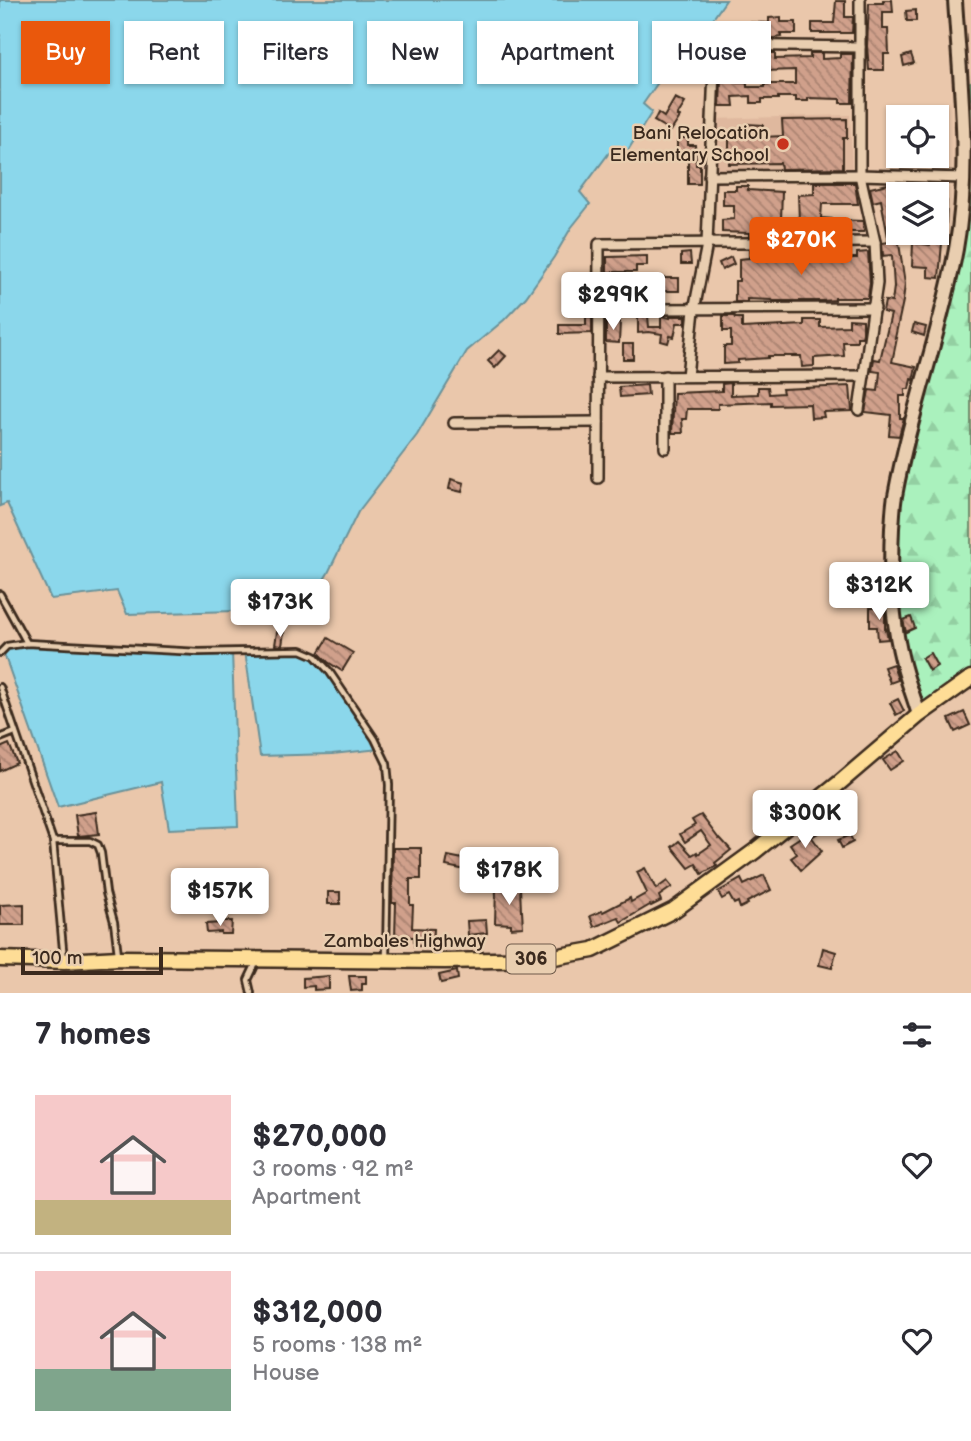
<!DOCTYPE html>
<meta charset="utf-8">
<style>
body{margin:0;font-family:"Balsamiq Sans",sans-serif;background:#f7f7f7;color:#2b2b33;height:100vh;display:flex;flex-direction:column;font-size:26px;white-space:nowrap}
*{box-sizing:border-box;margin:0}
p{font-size:23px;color:#7c7c81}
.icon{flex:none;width:38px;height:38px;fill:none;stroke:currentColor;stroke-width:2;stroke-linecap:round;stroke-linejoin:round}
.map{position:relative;height:993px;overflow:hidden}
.drawer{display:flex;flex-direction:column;background:#fff;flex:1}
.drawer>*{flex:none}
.guide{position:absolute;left:21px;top:21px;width:929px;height:63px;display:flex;gap:14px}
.buttons{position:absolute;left:886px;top:105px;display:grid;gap:14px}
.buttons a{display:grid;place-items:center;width:63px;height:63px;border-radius:0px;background:#fff;box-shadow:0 2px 5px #0004;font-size:35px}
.scale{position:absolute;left:21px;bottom:18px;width:142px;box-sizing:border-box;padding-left:7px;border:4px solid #3b2a1e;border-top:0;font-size:19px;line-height:24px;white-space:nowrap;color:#3b2a1e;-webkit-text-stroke:5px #e9ceb0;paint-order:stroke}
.price{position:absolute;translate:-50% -60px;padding:0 16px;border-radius:7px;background:#fff;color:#222;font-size:23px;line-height:46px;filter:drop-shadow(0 2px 4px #0008)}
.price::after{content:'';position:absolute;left:50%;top:42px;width:21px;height:16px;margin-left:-10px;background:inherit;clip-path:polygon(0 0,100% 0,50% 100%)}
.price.current{background:#ea580c;color:#fff}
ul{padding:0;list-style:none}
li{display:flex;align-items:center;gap:21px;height:175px;padding:0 35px}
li+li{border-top:2px solid #e1e1e2}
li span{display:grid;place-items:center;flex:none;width:196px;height:140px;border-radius:0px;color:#555}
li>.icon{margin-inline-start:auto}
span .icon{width:84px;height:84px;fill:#fffc;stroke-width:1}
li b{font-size:30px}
h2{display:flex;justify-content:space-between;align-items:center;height:84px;padding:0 35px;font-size:30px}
.chip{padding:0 24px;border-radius:0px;background:#fff;box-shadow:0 2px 5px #0004;font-size:24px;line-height:63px}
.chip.current{background:#ea580c;color:#fff}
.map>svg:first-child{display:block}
.built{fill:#dfb89e}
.forest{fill:url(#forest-firs);stroke:#728e6e;stroke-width:2}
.water{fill:#8bd7eb;stroke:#6b9299;stroke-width:2}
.building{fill:url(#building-back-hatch);stroke:#3b2a1e;stroke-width:2;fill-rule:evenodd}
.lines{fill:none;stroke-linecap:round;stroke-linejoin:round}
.lane-casing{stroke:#3b2a1e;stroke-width:10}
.street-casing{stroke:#3b2a1e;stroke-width:14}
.secondary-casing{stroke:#3b2a1e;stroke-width:18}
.primary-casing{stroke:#3b2a1e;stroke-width:19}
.lane{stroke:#e9ceb0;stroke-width:4.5}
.street{stroke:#e9ceb0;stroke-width:9}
.secondary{stroke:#e9ceb0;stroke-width:12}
.primary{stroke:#fedd96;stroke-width:14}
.poi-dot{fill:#c8321e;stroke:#e9ceb0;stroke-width:2.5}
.labels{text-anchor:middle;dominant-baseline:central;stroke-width:5;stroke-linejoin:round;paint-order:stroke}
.shield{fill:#e9ceb0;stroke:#6f5b4a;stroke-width:2}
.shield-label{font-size:18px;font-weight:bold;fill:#3b2a1e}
.poi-label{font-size:19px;fill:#3b2a1e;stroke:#e9ceb0;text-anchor:end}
.street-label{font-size:19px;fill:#3b2a1e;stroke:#e9ceb0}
</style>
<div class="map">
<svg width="971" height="993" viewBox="0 0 971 993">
<defs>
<pattern id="forest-firs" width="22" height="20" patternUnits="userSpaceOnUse" patternTransform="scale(1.75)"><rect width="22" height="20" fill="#aaf1bd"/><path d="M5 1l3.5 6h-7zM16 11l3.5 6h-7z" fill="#93cfa2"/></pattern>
<pattern id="building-back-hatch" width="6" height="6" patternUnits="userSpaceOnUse" patternTransform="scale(1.75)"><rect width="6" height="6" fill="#d0a08b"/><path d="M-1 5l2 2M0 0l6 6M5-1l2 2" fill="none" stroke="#aa8371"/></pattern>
</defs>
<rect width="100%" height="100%" fill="#eac7ab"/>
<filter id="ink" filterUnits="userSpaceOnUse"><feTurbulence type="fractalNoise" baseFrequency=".0143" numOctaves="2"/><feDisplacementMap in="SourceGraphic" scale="14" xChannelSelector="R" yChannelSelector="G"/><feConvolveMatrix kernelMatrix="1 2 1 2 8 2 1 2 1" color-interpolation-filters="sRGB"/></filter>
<g filter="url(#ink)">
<path class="built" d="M850,115L852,170L716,174L714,119Z"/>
<path class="forest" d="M971,82V678L919,715L895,623L894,498L956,247L961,84Z"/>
<g class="water">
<path d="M0,0H726L712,20L673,61L643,104L652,112L623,158L609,153L580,192L590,204L571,228L554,257L526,297L504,320L467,351L417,435L358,512L328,573L306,609L127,614L117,591L51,599L7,503L0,506Z"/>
<path d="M27,643L232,651L238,826L169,829L161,782L58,807L3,651L7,646Z"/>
<path d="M301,650L315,656L329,671L380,749L332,754L260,756L245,651Z"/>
</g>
<g class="building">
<path d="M883,0H892L893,12H883V29H888L889,54H884V70H869L867,46L869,3H883Z"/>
<path d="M836,1H845V17H853L852,33H812V23H834Z"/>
<path d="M916,10V21H907L906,11Z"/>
<path d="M781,17V22H796V34H781L782,37L767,39L749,38V30H735L734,22L769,23V18Z"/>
<path d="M722,53H733V56L746,57L766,56V53H775V59L810,58V53H822V59L840,58V54H853L852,103H840V99L808,98V101H796V97H778V99H762V103H751V96L733,97L734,106H720ZM765,68V71L795,70V84H765V87H747V83H738V72L747,71V69Z"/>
<path d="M911,54L914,63L904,66L902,57Z"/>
<path d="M675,98L685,103L677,116L680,117L671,131L654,121L658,113L664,117Z"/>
<path d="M847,119V138H843V168L781,169L780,163L729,164V137H747V124L763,125V137L783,136L782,120Z"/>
<path d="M677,138H688V145H695L696,165H700V184H688V156H677Z"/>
<path d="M814,183H855L858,204H822L821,218L832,219V220L863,221L864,232H805V236H780V233H761V236H749V233L722,232V220L734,219V205H723V190H736V186H748V190L782,192L781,220H799L798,195L814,194Z"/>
<path d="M888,184L893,216H895L905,284L903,301L895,338H897L892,362L916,367L913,380L911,379L909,389H905V396H900V418H904L899,436L889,435L891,415L865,412L869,390L878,391L880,372L872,371L874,359L880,360L891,314L883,312L885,301L892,302L894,287L892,256L891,255L883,256L882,243L889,242L881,200L873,202L870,188Z"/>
<path d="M936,201H947L945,243H942L939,278L928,277V267L912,266L913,243L930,245L931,233H936Z"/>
<path d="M766,250H793V255H808V258H857V253L868,252L870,283L868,298H835V300L822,301H773L772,300L747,299V302H735V281H739V259L749,258V252H766Z"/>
<path d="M690,253L691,264H681V254Z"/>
<path d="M647,256V266H636V272H607V257Z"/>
<path d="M731,257L734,264L722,270L719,263Z"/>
<rect x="661" y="278" width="18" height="13"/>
<path d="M638,316H648L649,327H661V316L670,318V316H686V323H677L674,337L670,336L668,343L661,341L662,334L649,332L638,333Z"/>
<path d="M723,316H734L735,318H742V328L804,325V320H820V327L849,326V319L863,320V333L862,337H857V342H843L844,356L814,358V366L802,367L801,356H768V358L738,360V363L724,364V346H731V331H723Z"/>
<path d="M586,317H592V333L559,334V325H586Z"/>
<path d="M606,322H620L619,343L606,342Z"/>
<path d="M914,324L926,327L924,336L912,332Z"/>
<rect x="623" y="344" width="10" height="15"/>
<path d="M499,350L506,356L495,368L488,361Z"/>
<path d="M731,383V395L758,394V387H768L769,394L783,393L782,389L850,386L852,411L823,412L824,417L811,418L810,404L771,405V402L718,404V409H687L686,419H682L683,433H672L674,393L722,391V384Z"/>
<path d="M647,385L648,395L620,397L619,387Z"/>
<path d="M451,479L464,483L462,492L449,489Z"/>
<path d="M870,608H885V630L886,629L888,639L878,640L877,627H870Z"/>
<path d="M911,617L915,628L906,632L903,620Z"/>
<path d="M277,632H284L282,646L275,645Z"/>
<path d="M328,638L353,653L342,671L328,662L319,653Z"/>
<path d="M930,653L937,666L929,671L922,658Z"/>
<path d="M893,664L898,680L890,683L884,667Z"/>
<path d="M898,699L904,711L896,715L890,703Z"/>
<path d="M964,712L970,725L955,732L949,719Z"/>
<path d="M9,744L17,763L0,771V748Z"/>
<path d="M898,751L904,761L890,770L883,760Z"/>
<path d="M841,799L847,808L830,821L832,824L813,836L806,825L820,816Z"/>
<path d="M96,812L99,834L78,836L75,815Z"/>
<path d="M701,815L719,839L720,838L731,850L715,863L717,866L702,874L696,864L689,868L672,847L679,841L692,855L697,852L698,854L711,845L701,831L685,842L680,834L695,825L692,820Z"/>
<path d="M808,832L822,851L801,870L791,858L797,854L790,844Z"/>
<path d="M850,835L853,842L842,848L838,840Z"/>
<path d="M393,848H421V879H410V905H413L412,928L434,929L433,946H414V937H395L396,903H392Z"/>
<path d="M448,856L468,860L466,870L446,866Z"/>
<path d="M645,868L656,889L667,881L672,887L659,896L661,901L651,906L650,905L621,922L618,917L594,927L590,916L602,911L603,912L630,898L631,902L647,893L637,872Z"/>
<path d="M764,875L771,890L747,902L748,904L740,908L738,902L734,904L729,895L722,899L718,892L741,879L744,885Z"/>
<path d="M496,887H520L521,911H522L523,927L511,928V924L495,923Z"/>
<rect x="328" y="892" width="12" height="12"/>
<path d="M24,904V925H0V905Z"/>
<path d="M486,920L487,933L468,935L467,921Z"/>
<path d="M221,921H232L231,934H221V932L207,933L206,924L221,923Z"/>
<path d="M823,948L836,952L832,968L819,965Z"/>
<path d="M457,971L458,979L441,983L439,975Z"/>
<path d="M329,976V989L314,990V986L303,987V978Z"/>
<path d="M349,976H366V984H362V990L351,991Z"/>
</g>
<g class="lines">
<defs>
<g id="lane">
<path d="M0,594L27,643"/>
<path d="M0,653L7,646L27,643L199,652L301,650L315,656L329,671L375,739L387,764L389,785L386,956"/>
<path d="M0,687L53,841L64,960"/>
<path d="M0,738L15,732"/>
<path d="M53,841H90L98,845L101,853L106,893L114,922L118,954"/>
<path d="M251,993L248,980L257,961"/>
</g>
<g id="street">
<path d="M709,176L860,175L963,178"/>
<path d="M643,309L875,308"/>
<path d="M665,376V448"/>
<path d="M687,376L694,310L707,244L715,45L860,47"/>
<path d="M598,377L864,376"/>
<path d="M859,410L877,283L875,242L860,175V0"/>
<path d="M454,423L598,422"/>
<path d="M598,478L599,244L875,242"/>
</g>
<path id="secondary" d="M919,715C914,697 906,678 902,660C891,617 890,571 892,528C893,517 893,506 895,496C910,412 941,332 956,249C971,167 960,82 955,0"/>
<path id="primary" d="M0,959L64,961L119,958L445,961L543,959L593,950L674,910L755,851L837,785L919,715L971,678"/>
</defs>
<use href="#lane" class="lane-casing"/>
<use href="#street" class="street-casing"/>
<use href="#secondary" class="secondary-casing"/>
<use href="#primary" class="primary-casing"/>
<use href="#lane" class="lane"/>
<use href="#street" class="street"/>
<use href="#secondary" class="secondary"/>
<use href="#primary" class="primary"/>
</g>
</g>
<circle class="poi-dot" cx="783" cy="144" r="7"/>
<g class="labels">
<rect class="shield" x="506.5" y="944.5" width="49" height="29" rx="5"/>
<g class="shield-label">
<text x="531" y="959">306</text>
</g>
<g class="poi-label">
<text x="769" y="133">Bani Relocation<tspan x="769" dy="22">Elementary School</tspan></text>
</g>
<g class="street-label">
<text x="405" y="941">Zambales Highway</text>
</g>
</g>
</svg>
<div class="buttons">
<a><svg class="icon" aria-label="locate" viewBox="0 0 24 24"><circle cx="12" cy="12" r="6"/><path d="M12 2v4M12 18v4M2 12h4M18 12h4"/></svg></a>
<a><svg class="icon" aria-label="layers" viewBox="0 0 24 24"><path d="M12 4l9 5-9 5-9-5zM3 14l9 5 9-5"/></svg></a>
</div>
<div class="scale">100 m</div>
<b class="price current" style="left:801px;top:277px">$270K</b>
<b class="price" style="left:613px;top:332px">$299K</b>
<b class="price" style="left:879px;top:622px">$312K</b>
<b class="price" style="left:280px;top:639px">$173K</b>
<b class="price" style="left:805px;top:850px">$300K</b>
<b class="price" style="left:509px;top:907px">$178K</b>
<b class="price" style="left:220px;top:928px">$157K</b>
<div class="guide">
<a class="chip current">Buy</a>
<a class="chip">Rent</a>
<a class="chip">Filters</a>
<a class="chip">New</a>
<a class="chip">Apartment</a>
<a class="chip">House</a>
</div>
</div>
<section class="drawer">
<h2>7 homes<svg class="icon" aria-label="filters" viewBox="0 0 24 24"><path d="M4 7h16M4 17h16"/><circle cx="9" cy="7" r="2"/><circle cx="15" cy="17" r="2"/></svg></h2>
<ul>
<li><span style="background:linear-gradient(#f6c9c9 75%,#c2b280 0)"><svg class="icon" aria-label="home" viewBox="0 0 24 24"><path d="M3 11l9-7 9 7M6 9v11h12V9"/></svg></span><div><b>$270,000</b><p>3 rooms · 92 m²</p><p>Apartment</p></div><svg class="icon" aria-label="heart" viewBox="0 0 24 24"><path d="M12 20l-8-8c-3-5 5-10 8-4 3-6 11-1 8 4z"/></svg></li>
<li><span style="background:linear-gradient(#f6c9c9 70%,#7fa58c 0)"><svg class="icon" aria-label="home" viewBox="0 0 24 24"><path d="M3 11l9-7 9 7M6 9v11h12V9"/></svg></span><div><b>$312,000</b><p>5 rooms · 138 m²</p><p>House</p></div><svg class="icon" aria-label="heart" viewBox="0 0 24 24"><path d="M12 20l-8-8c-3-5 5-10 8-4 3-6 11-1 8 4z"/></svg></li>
</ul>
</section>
